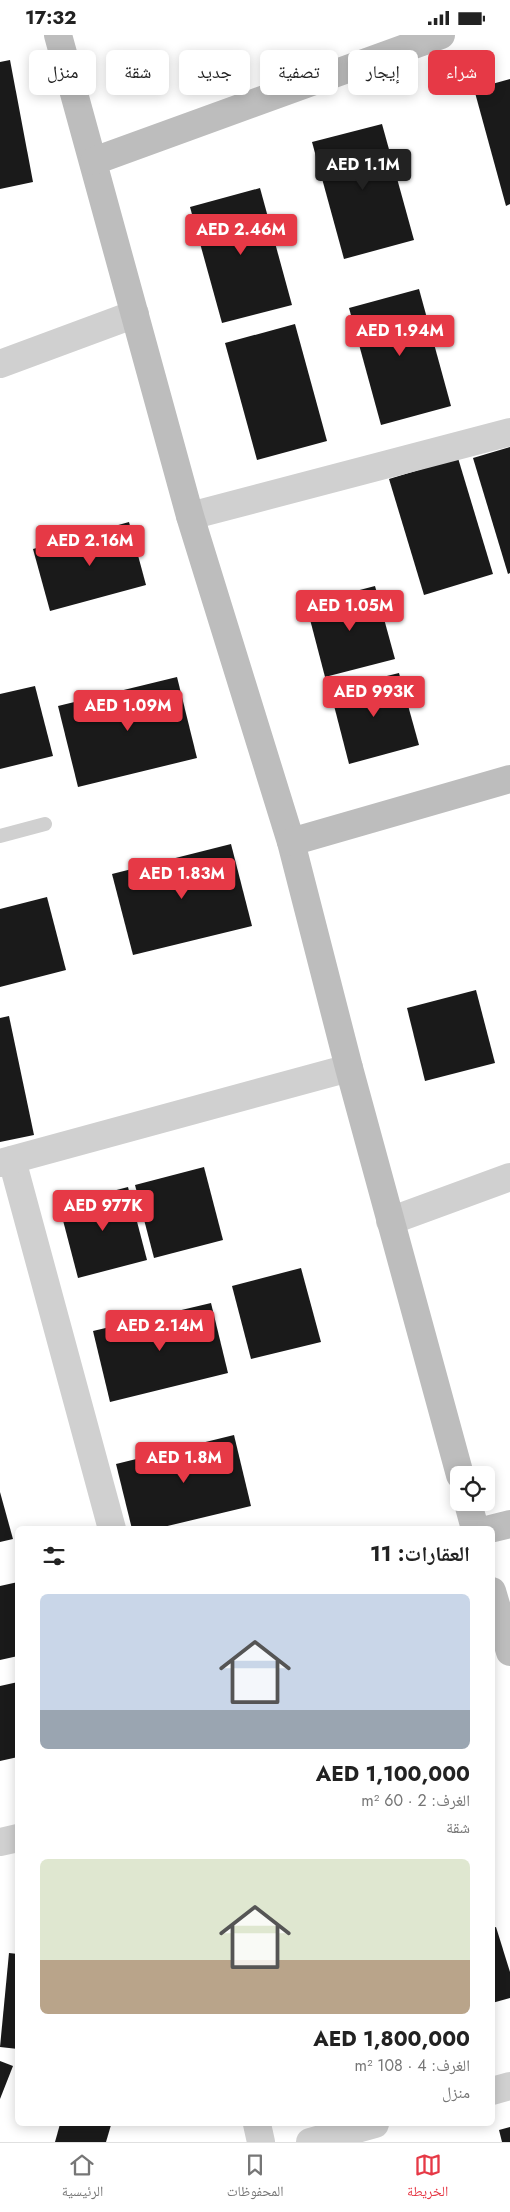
<!DOCTYPE html>
<html lang="ar">
<meta charset="utf-8">
<style>
body{margin:0;font-family:Jost,"Noto Naskh Arabic",sans-serif;background:#f2f2f2;color:#222;direction:rtl;height:100vh;display:flex;flex-direction:column;font-size:19px;white-space:nowrap}
*{box-sizing:border-box;margin:0}
p{font-size:16px;color:#767676}
.icon{flex:none;width:28px;height:28px;fill:none;stroke:currentColor;stroke-width:2;stroke-linecap:round;stroke-linejoin:round}
.map{position:relative;flex:1;overflow:hidden;direction:ltr}
.side{position:absolute;left:15px;top:1491px;width:480px;height:600px;display:flex;flex-direction:column;background:#fff;border-radius:8px;box-shadow:0 2px 12px #0003;direction:rtl}
.side>*{flex:none}
.guide{position:absolute;left:15px;top:15px;width:480px;height:45px;direction:rtl;display:flex;gap:10px}
.controls{position:absolute;left:450px;top:1431px;display:grid;gap:10px}
.controls a{display:grid;place-items:center;width:45px;height:45px;border-radius:8px;background:#fff;box-shadow:0 2px 12px #0003;font-size:25px}
.price{position:absolute;translate:-50% -42px;padding:0 11px;border-radius:5px;background:#e63946;color:#fff;font-size:16px;line-height:32px;filter:drop-shadow(0 1px 2px #0008)}
.price::after{content:'';position:absolute;left:50%;top:30px;width:15px;height:11px;margin-left:-8px;background:inherit;clip-path:polygon(0 0,100% 0,50% 100%)}
.price.selected{background:#222;color:#fff}
ul{padding:0;list-style:none}
li{display:grid;align-content:center;gap:10px;height:265px;padding:0 25px}
li span{display:grid;place-items:center;height:155px;border-radius:8px;color:#555}
li>.icon{margin-inline-start:auto}
span .icon{width:90px;height:90px;fill:#fffc;stroke-width:1}
li b{font-size:21px}
h2{display:flex;justify-content:space-between;align-items:center;height:60px;padding:0 25px;font-size:21px}
.tag{padding:0 18px;border-radius:8px;background:#fff;box-shadow:0 2px 12px #0003;font-size:18px;line-height:45px}
.tag.selected{background:#e63946;color:#fff}
.status{display:flex;justify-content:space-between;align-items:center;height:35px;padding:0 25px;background:#fff;direction:ltr}
.status svg{height:14px;fill:currentColor}
.tab-bar{display:flex;justify-content:space-around;align-items:center;height:70px;border-top:1px solid #e0e0e0;background:#fff;font-size:14px;color:#767676}
.tab-bar a{display:grid;justify-items:center;gap:2px}
.tab-bar .selected{color:#e63946}
.map>svg:first-child{display:block}
.building{fill:#1a1a1a}
.lines{fill:none;stroke-linecap:round;stroke-linejoin:round}
.lane{stroke:#d0d0d0;stroke-width:14}
.street{stroke:#d0d0d0;stroke-width:28}
.secondary{stroke:#bdbdbd;stroke-width:28}
</style>
<div class="status"><b>17:32</b><svg viewBox="0 0 49 12"><path d="M0 12V9h3v3zM5 12V6h3v6zM10 12V3h3v9zM15 12V0h3v12zM26 1h20v11H26zM47 4h2v5h-2z"/></svg></div>
<div class="map">
<svg width="510" height="2107" viewBox="0 0 510 2107">
<rect width="100%" height="100%" fill="#fff"/>
<g class="building">
<path d="M10,25L33,147L0,154V27Z"/>
<path d="M510,44V169L506,171L474,54Z"/>
<path d="M382,89L414,205L344,224L312,107Z"/>
<path d="M260,153L292,270L222,288L190,172Z"/>
<path d="M419,254L451,371L381,390L349,273Z"/>
<path d="M295,289L327,406L257,425L225,308Z"/>
<path d="M510,412V538L508,539L473,423Z"/>
<path d="M458,423L493,539L424,560L389,444Z"/>
<path d="M129,487L146,550L50,576L33,514Z"/>
<path d="M375,551L395,624L325,642L306,569Z"/>
<path d="M399,638L419,710L349,729L330,655Z"/>
<path d="M177,642L197,723L78,752L58,671Z"/>
<path d="M35,651L53,721L0,734V659Z"/>
<path d="M231,809L252,891L133,920L112,839Z"/>
<path d="M47,862L66,935L0,952V874Z"/>
<path d="M476,955L495,1028L425,1046L407,973Z"/>
<path d="M9,981L34,1100L0,1107V983Z"/>
<path d="M204,1132L223,1205L154,1223L135,1150Z"/>
<path d="M128,1152L147,1225L78,1243L59,1170Z"/>
<path d="M301,1233L321,1307L251,1324L232,1251Z"/>
<path d="M211,1268L228,1338L110,1367L93,1296Z"/>
<path d="M234,1400L251,1471L155,1494H132L116,1429Z"/>
<path d="M0,1457L13,1504L0,1507Z"/>
<path d="M18,1547V1621L0,1625V1551Z"/>
<path d="M18,1647V1722L0,1726V1651Z"/>
<path d="M496,1892L510,1937V1963L492,1968V1893Z"/>
<path d="M9,1918L18,1919V2014L0,2012Z"/>
<path d="M0,2026L13,2031L0,2064Z"/>
<path d="M60,2089H108L111,2090L106,2107H55Z"/>
<path d="M510,2092V2107H502L499,2095Z"/>
</g>
<g class="lines">
<path class="lane" d="M0,801L45,789"/>
<g class="street">
<path d="M0,329L135,279"/>
<path d="M190,481L510,397"/>
<path d="M12,1125L112,1494"/>
<path d="M0,1128L349,1033"/>
<path d="M390,1186L510,1142"/>
<path d="M0,1807L18,1803"/>
<path d="M492,2056L510,2051"/>
<path d="M257,2089L261,2107"/>
<path d="M310,2107L375,2089"/>
</g>
<g class="secondary">
<path d="M58,0L190,481L291,807L349,1033L460,1440"/>
<path d="M94,126L441,0"/>
<path d="M291,807L510,744"/>
<path d="M468,1468L475,1494"/>
<path d="M490,1494L510,1489"/>
<path d="M492,1556L510,1617"/>
</g>
</g>
</svg>
<div class="controls">
<a><svg class="icon" aria-label="locate" viewBox="0 0 24 24"><circle cx="12" cy="12" r="6"/><path d="M12 2v4M12 18v4M2 12h4M18 12h4"/></svg></a>
</div>
<b class="price selected" style="left:363px;top:156px">AED 1.1M</b>
<b class="price" style="left:241px;top:221px">AED 2.46M</b>
<b class="price" style="left:400px;top:322px">AED 1.94M</b>
<b class="price" style="left:90px;top:532px">AED 2.16M</b>
<b class="price" style="left:350px;top:597px">AED 1.05M</b>
<b class="price" style="left:374px;top:683px">AED 993K</b>
<b class="price" style="left:128px;top:697px">AED 1.09M</b>
<b class="price" style="left:182px;top:865px">AED 1.83M</b>
<b class="price" style="left:103px;top:1197px">AED 977K</b>
<b class="price" style="left:160px;top:1317px">AED 2.14M</b>
<b class="price" style="left:184px;top:1449px">AED 1.8M</b>
<div class="guide">
<a class="tag selected">شراء</a>
<a class="tag">إيجار</a>
<a class="tag">تصفية</a>
<a class="tag">جديد</a>
<a class="tag">شقة</a>
<a class="tag">منزل</a>
</div>
<section class="side">
<h2>العقارات: 11<svg class="icon" aria-label="filters" viewBox="0 0 24 24"><path d="M4 7h16M4 17h16"/><circle cx="9" cy="7" r="2"/><circle cx="15" cy="17" r="2"/></svg></h2>
<ul>
<li><span style="background:linear-gradient(#c9d6e8 75%,#9aa5b1 0)"><svg class="icon" aria-label="home" viewBox="0 0 24 24"><path d="M3 11l9-7 9 7M6 9v11h12V9"/></svg></span><div><b>AED 1,100,000</b><p>الغرف: 2 · 60 m²</p><p>شقة</p></div></li>
<li><span style="background:linear-gradient(#dfe7d0 65%,#b9a48a 0)"><svg class="icon" aria-label="home" viewBox="0 0 24 24"><path d="M3 11l9-7 9 7M6 9v11h12V9"/></svg></span><div><b>AED 1,800,000</b><p>الغرف: 4 · 108 m²</p><p>منزل</p></div></li>
</ul>
</section>
</div>
<nav class="tab-bar">
<a class="selected"><svg class="icon" aria-label="map" viewBox="0 0 24 24"><path d="M3 6l6-2 6 2 6-2v14l-6 2-6-2-6 2zM9 4v14M15 6v14"/></svg>الخريطة</a>
<a><svg class="icon" aria-label="saved" viewBox="0 0 24 24"><path d="M7 4h10v16l-5-4-5 4z"/></svg>المحفوظات</a>
<a><svg class="icon" aria-label="home" viewBox="0 0 24 24"><path d="M3 11l9-7 9 7M6 9v11h12V9"/></svg>الرئيسية</a>
</nav>
